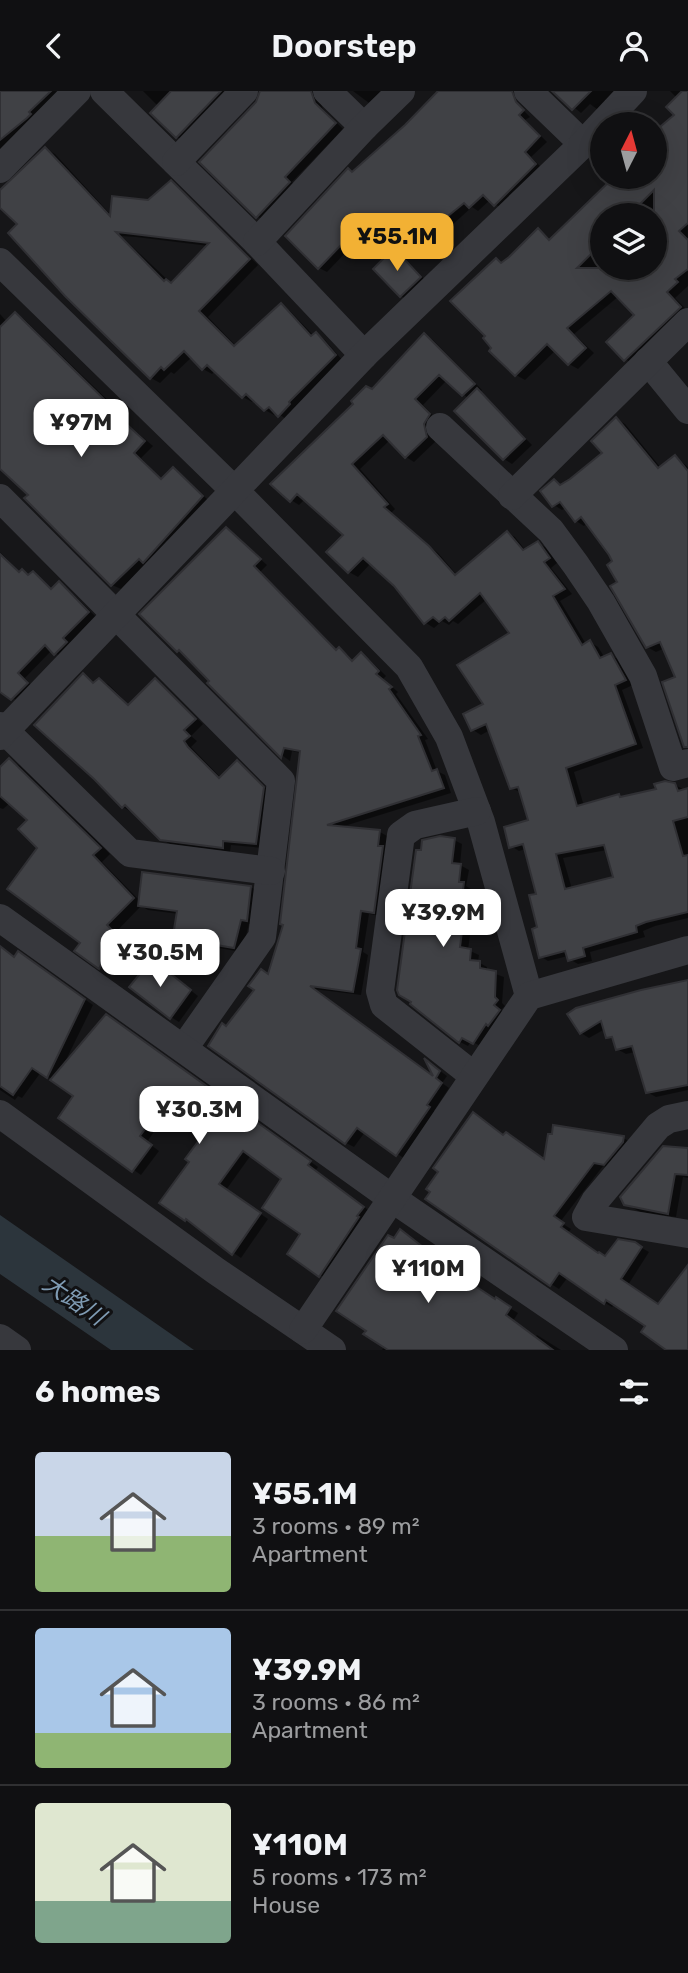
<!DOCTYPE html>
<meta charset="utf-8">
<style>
body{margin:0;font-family:Rubik,"Noto Sans JP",sans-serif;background:#19191b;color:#f1f3f6;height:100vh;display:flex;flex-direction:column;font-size:26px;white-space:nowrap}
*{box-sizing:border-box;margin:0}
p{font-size:23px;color:#9c9d9f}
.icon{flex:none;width:38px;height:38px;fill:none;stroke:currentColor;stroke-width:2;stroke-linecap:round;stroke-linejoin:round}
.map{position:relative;height:1259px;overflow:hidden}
.sheet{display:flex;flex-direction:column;background:#101012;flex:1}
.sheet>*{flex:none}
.needle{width:46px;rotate:6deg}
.controls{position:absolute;left:590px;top:21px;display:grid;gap:14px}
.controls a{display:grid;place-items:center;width:77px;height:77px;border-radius:50%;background:#101012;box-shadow:0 7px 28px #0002,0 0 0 2px #303032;font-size:35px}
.price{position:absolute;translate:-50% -60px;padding:0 16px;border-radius:14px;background:#fff;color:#222;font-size:23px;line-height:46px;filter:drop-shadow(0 2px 4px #0008)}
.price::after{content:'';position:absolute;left:50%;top:42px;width:21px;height:16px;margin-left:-10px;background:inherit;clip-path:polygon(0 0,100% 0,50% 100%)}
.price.selected{background:#f2b134;color:#111}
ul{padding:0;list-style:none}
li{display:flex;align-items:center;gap:21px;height:175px;padding:0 35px}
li+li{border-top:2px solid #303032}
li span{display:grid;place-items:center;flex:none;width:196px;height:140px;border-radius:7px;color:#555}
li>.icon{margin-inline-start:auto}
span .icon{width:84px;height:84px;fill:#fffc;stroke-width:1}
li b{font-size:30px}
h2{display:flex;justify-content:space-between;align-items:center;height:84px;padding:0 35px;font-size:30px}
header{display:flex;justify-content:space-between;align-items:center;height:91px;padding:0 35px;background:#101012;font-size:32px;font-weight:600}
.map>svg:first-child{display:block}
.water{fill:#2c353c}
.shadow{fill:#0007;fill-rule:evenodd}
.building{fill:#404145;stroke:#303034;stroke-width:2;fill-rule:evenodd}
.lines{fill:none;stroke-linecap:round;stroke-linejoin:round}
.minor{stroke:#37383d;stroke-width:28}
.labels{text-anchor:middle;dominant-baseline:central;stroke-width:6;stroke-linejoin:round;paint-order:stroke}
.water-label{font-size:23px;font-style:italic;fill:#7f9bb3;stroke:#111113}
</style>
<header><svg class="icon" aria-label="back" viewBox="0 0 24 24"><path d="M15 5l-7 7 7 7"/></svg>Doorstep<svg class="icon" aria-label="person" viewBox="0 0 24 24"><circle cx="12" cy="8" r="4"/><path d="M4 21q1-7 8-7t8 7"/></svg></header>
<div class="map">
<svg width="688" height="1259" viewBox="0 0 688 1259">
<rect width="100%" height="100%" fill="#161618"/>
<path class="water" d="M0,1124L194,1259H111L0,1183Z"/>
<g class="shadow">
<path d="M0,0H64L0,67Z"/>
<path d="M143,0H233L185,51L177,46L158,15Z"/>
<path d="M262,0H311L319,8L323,18L343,38L292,91L297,97L266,130L258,126L202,71L258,12Z"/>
<path d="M353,0H383L369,12Z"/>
<path d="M441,0H504L530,26L525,29L547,51L531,66L543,78L502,118L490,109L478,120L472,116L417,166L409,162L377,129L327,181L319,177L354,82L407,35Z"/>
<path d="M554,0H623L601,21L590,13L581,22Z"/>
<path d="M670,0H688V195L675,207L688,220L634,273L625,268L636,224L619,205L574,243L594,262L578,278L569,273L556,259L525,289L516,284L496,169L502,173L538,139L551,149L617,86H654L676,24L677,7ZM602,124H654V177H602Z"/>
<path d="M46,58L55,63L111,124L149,111L171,91L180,97L258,174L208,226L237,256L281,214L290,220L314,245L316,244L325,249L344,271L289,330L277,322L274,324L265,319L254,309L252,311L243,306L216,279L212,283L203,278L192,266L174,283L171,281L160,292L151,287L66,204L19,133L0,114V101L4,98L2,96L6,95ZM121,145L136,146L209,155L172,193Z"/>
<path d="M394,159L402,164L428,192L409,210L401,205Z"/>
<path d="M0,223L7,231L15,223L24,228L122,323L119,326L153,355L141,367L163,389L173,378L181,383L210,411L121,498L112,494L30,404L0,375Z"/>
<path d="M425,244L433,249L482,299L480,301L532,354L512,373L504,368L469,308L447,289L423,314L437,329L432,338L435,351L414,371L406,366L390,349L360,378L395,418L391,422L438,462L457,484L507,442L515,446L526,460L538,452L546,457L557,472L551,477L572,503L560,510L586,553L590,551L598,556L605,567L611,564L619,569L633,594L622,599L643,657L574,681L584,715L619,705L623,707L675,694L685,699H688V827L655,835L643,840L645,846L590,861L592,870L578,873L569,868L568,865L548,870L540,865L538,804L526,758L519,760L511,755L530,730L520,701L511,697L490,639L481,644L473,639L486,613L511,542L487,508L458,533L453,530L449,534L442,530L434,537L426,532L395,494L371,472L358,486L349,481L329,461L345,444L305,408L299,414L291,409L372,300ZM607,759L615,787L572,798L563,767Z"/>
<path d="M616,328L625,333L661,377L675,366L688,376V655L677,586L665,557L656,561L647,556L620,491L614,471L587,432L584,435L576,430L566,417L562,419L554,414V390L562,395L605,362Z"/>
<path d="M226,438L267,474L260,481L338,560L347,563L354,571L361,564L369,568L386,585L383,588L398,601L396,603L428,648L425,649L437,680L445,684L451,702L338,737L380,741L387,745L381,825L369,823L363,861L368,864L361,904L313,898L436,988L428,971L447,985L442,992L449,997L434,1020L437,1022L405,1068L365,1041L354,1056L346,1052L210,955L269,885L285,834L301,662L292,660L290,670L283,665L209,592L211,590L186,565L178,560Z"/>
<path d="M0,461L21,482L22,480L30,485L33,482L53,498L59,492L67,497L96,526L63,568L52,559L25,587L34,597L20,612L4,600L0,603Z"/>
<path d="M83,584L95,592L99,589L108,593L130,615L155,589L163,594L203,633L191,645L197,650L191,656L221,687L237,671L245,676L271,702L263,757L231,754L230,761L170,753L161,748L132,719L131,721L123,716Z"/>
<path d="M10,670L20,675L110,763L102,771L140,810L144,783L251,796L259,801L255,833H249L242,861L218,857L217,862L182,855L174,851L179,823L148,819L141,815L116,841L125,850L110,882L77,859L82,851L29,729L10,712L3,718L0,717V678Z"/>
<path d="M454,749L462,753L460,774L469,779L466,795L471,798L469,812L474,815L468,859L479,864L478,871L487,876V880L504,886L502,912L505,915L501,919L507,924L482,956L471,950L468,955L460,951L412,913Z"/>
<path d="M0,856L15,867L27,868L93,914L64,973L114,930L318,1076L315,1080L371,1121L328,1189L320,1184L284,1088L251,1064L226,1099L268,1128L241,1167L186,1129L192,1071L214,1031L186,1012L185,1014L176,1009L147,1051L159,1060L141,1084L60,1027L76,1005L41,981L22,1007L18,1005L15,1009L0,999Z"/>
<path d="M153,870L198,905L179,931L171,926Z"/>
<path d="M688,890V999L656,1006L647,1001L635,961L626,963L617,958L615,950L607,945L605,938L589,947L581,942L569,923Z"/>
<path d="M504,1045L546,1070L623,1047L631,1051L613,1077L603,1075L560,1131L571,1138L568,1142L606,1167L635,1153L649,1161L628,1194L659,1215L688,1176V1259L615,1213L612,1216L605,1212L568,1186L559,1198L551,1193Z"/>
<path d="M688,1059V1087L683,1086L676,1126L640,1121L625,1112Z"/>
<path d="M401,1140L469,1192L518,1222L513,1230L535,1246L537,1244L561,1259H382L385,1255L395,1150Z"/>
</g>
<g class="building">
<path d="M0,0H51L29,21L31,23L27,27L0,49Z"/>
<path d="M171,0H221L176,47L150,22Z"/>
<path d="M260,0H311L315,12L336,32L285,86L290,91L256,127L199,71L256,11Z"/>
<path d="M438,0H512L516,11L524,19L519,24L540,45L525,61L536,73L494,115L483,104L469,117L464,112L437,134L408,163L370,124L318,178L285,145L348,77L352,81L405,34Z"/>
<path d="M552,0H591L572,19Z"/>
<path d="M682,0H688V132L679,140L688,149V178L675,188L678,191L667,201L681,216L624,270L606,251L634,224L611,200L567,237L586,257L568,274L547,253L515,285L489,260L491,257L483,247L485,245L450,210L496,167L501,172L509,166L538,137L549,149L614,86H654V41L674,24L666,16ZM654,99V177H577L602,152V124H629Z"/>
<path d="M45,56L110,125L112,105L148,109L171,89L250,168L199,220L234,255L281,212L311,245L316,241L336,264L289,311L290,313L278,326L269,316L264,320L246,303L242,307L207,274L202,279L184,260L164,279L161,276L150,288L65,205L8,142L17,133L0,117V99ZM116,141L125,142L209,152L171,192L166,188L164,190Z"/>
<path d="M394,157L421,186L400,206L373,178Z"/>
<path d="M15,221L114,318L112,320L145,350L134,362L161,388L173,376L203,405L143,472L139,468L111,495L24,407L28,404L0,378V236Z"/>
<path d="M424,242L475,293L462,305L439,284L415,308L430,323L424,333L427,346L405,367L383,344L352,373L388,413L384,416L429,455L455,484L507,440L523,459L538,450L550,467L544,471L565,498L553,505L582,554L590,549L600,567L611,562L626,589L615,594L636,653L566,677L577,715L619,703L620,706L656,698L654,693L665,690L675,692L678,700L688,697V726L673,730L683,765L688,764V821L646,831L636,835L637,841L583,857L585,865L568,870L565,860L539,867L532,838L537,836L529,804L536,803L523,753L509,757L504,736L528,729L518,696L510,698L486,633L471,640L463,623L483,613L457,574L509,542L480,502L449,530L445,526L439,531L433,526L424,533L394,495L363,467L348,482L326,461L343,444L297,403L290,411L270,393L353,313L351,310L366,295L372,298ZM604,754L613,786L565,798L556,763Z"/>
<path d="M477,297L525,348L503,369L454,320Z"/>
<path d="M616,326L658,377L675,364L688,380V656H684L662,591L675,586L660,551L646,557L610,495L617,491L607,474L612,470L609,464L581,426L575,431L560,411L552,416L540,400L554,388L560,394L570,388L602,362L591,350Z"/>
<path d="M226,436L261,468L254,475L336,559L339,556L352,570L361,561L379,580L376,583L392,596L389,598L421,644L418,645L432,680L437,678L444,697L327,734L380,739L378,755H383L374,822L361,820L356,857L361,858L353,901L310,895L433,985L424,967L440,980L436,987L442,992L427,1014L430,1016L396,1065L357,1037L345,1053L208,955L222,932L226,935L254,899L248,895L261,878L268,883L283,834L280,833L300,660L284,657L281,667L207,592L209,590L179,559L177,561L139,523Z"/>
<path d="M0,463L19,481L22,478L28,484L33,480L51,498L59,490L89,521L63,547L67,551L54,564L45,554L18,582L28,592L11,609L0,601Z"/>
<path d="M83,582L93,592L99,587L128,614L155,587L196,628L184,639L190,645L184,650L188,656L219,687L237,669L264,696L256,753L223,750V757L160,749L125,714L122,717L94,688L34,634Z"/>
<path d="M9,667L101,757L93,764L134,807L107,834L116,843L99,878L74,860L80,852L7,798L37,757L18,738L27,729L0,705V676Z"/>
<path d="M440,745L455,747L452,772L461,773L459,791H464L462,808L466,809L460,856L471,858L470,869L480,870V877L496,880L495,906L498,909L494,914L500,919L488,935L486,933L473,953L462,947L459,952L410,913L411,911L399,904L397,899L416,759H421L422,749Z"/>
<path d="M142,781L251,795L247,830L241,829L234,857L210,853L209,858L172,851L177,820L138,815Z"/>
<path d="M0,855L14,866L18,860L85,908L47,987L32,977L13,1004L0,995Z"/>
<path d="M152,868L191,899L170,928L129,896Z"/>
<path d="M688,889V994L646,1002L632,955L616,959L612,946L606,947L601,930L580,943L567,923L576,917L641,899Z"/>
<path d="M106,923L311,1070L308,1074L364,1116L357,1125L359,1126L319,1186L287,1163L300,1143L262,1117L281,1088L243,1060L219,1093L261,1122L232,1164L186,1128L185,1130L159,1112L189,1071L185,1068L212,1032L178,1008L176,1011L168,1006L140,1045L152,1054L132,1081L58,1027L73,1005L50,989Z"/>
<path d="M473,1021L503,1044L506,1041L544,1068L548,1043H552L553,1034L624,1045L623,1051L604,1074L594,1072L554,1125L564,1132L561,1136L598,1162L599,1161L605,1165L618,1148L635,1151L642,1156L621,1188L658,1213L688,1174V1259H666L641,1241L645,1235L606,1209L604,1213L559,1182L550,1195L425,1108L430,1101L426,1098L438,1081L433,1077Z"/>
<path d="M663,1055L688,1057V1084L675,1083L668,1123L624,1114L620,1106Z"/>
<path d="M400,1138L460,1185L495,1208L496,1206L511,1216L506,1224L553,1259H388L363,1243L366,1240L336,1220L388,1144L394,1147Z"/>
</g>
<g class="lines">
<g class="minor">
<path d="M104,0L257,151L364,264"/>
<path d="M327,0L364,36"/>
<path d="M528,0L583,53"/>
<path d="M176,71L244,0"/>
<path d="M0,78L77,0"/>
<path d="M257,151L364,36L401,0"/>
<path d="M0,171L234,399L409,576L449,646L481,731L529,905"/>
<path d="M648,270L688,319"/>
<path d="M440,336L551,440L576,474L601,511L643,585L673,676L688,672"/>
<path d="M512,405L688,231"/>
<path d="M0,407L281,690L262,846L184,957"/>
<path d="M0,635L130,762L271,780"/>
<path d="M0,645L364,264L583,53L633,0"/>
<path d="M0,827L393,1108L614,1259"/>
<path d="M474,985L384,914L380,900L401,744L415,734L477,720"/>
<path d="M0,1023L216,1180L332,1259"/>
<path d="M688,1024L669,1028L658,1035L595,1110L586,1126L688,1143"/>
<path d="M303,1239L529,905L688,859"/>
<path d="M0,1247L17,1259"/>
</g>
</g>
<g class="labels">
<g class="water-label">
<text transform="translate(74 1209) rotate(34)">大路川</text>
</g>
</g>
</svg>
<div class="controls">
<a><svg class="needle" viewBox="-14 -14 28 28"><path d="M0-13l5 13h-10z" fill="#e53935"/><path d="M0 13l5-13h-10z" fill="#9c9d9f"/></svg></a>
<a><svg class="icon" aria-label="layers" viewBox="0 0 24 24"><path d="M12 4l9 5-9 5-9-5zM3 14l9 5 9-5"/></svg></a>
</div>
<b class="price selected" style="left:397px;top:182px">¥55.1M</b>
<b class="price" style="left:81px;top:368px">¥97M</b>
<b class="price" style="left:443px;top:858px">¥39.9M</b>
<b class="price" style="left:160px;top:898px">¥30.5M</b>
<b class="price" style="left:199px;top:1055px">¥30.3M</b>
<b class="price" style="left:428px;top:1214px">¥110M</b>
</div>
<section class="sheet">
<h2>6 homes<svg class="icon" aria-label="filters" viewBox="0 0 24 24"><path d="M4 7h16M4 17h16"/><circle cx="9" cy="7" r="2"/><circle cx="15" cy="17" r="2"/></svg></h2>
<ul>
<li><span style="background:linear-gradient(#c9d6e8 60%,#8fb573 0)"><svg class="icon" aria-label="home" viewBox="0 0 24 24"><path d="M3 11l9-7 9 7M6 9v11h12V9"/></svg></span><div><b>¥55.1M</b><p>3 rooms · 89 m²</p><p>Apartment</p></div></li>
<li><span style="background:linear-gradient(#a9c7e8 75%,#8fb573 0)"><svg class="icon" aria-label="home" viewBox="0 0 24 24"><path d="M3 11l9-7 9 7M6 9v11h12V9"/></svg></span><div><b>¥39.9M</b><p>3 rooms · 86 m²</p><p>Apartment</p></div></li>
<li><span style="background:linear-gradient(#dfe7d0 70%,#7fa58c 0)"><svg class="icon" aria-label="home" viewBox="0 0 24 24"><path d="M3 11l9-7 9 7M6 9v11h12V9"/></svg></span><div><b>¥110M</b><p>5 rooms · 173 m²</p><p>House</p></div></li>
</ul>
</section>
